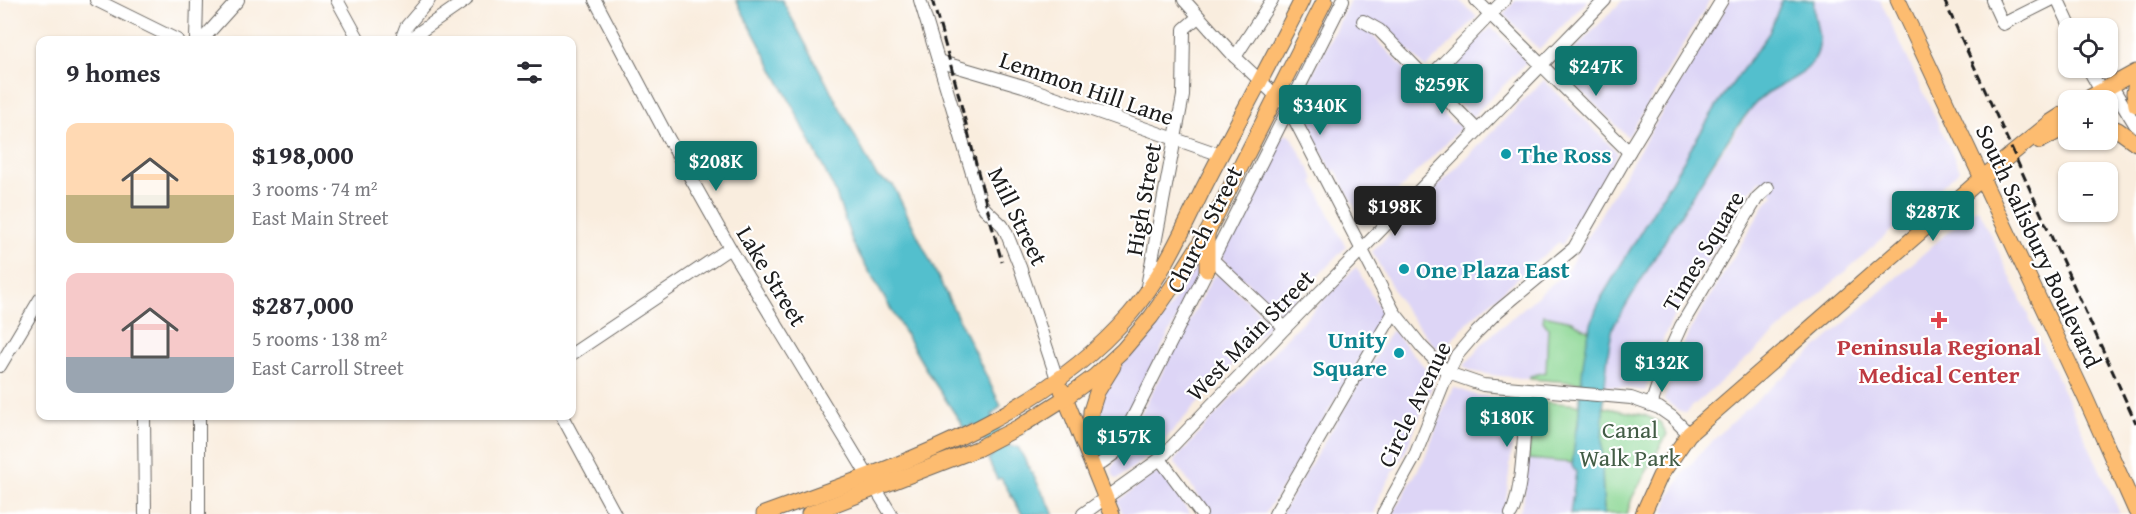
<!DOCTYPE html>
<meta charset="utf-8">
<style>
body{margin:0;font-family:"Gentium Book Plus",serif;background:#f7f7f7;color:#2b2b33;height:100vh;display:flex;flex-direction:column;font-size:22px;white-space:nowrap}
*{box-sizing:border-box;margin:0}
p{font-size:20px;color:#7c7c81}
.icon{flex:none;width:33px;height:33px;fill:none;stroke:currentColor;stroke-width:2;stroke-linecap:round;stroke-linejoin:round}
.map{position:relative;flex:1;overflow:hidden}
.sheet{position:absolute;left:36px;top:36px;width:540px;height:384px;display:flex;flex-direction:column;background:#fff;border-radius:12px;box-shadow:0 2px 4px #0004}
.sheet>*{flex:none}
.fabs{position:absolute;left:2058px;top:18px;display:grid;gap:12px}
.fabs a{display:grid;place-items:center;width:60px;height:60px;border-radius:12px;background:#fff;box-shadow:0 2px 4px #0004;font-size:30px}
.price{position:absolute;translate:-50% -51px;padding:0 14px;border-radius:6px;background:#0f766e;color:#fff;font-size:20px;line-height:39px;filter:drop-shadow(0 2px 3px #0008)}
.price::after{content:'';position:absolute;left:50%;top:36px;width:18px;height:14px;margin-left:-9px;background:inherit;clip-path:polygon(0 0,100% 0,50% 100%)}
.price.active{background:#222;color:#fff}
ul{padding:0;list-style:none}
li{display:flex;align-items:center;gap:18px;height:150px;padding:0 30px}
li span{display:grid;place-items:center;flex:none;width:168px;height:120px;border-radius:12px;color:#555}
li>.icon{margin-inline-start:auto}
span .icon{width:72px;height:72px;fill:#fffc;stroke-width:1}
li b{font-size:26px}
h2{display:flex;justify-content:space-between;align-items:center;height:72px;padding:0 30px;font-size:26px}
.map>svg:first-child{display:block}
.built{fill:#ddd5f6}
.green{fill:#8cd794;stroke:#547a58;stroke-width:1.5}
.water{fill:#53bfcd;stroke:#386e74;stroke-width:1.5}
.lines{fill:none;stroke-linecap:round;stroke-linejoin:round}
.minor-casing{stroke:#696560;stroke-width:14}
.major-casing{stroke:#696560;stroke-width:17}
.minor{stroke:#fff;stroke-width:12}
.major{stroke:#fdbc70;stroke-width:15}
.rail{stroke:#1c1c1c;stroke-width:3;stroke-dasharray:9 4.5;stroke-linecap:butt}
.culture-dot{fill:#0f9aa8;stroke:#fff;stroke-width:2}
.health-dot{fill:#e0444e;stroke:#fff;stroke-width:2}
.labels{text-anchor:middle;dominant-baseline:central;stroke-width:4.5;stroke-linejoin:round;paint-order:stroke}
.street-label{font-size:24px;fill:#1c1c1c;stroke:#fff}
.culture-label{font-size:24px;font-weight:bold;fill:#0d838f;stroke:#fff;text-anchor:start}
.health-label{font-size:24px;font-weight:bold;fill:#be3a42;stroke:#fff}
.park-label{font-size:24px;fill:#435d46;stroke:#fff}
</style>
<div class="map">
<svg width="2136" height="514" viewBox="0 0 2136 514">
<rect width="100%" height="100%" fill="#fff"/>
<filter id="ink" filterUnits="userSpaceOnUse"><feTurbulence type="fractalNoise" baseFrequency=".0167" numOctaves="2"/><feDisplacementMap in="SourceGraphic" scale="12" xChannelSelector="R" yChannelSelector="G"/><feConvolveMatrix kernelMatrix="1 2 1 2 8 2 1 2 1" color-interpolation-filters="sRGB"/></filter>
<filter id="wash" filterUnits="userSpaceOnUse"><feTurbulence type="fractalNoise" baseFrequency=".008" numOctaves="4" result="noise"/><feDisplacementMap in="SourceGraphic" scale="24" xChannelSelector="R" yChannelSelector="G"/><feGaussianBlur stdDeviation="1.35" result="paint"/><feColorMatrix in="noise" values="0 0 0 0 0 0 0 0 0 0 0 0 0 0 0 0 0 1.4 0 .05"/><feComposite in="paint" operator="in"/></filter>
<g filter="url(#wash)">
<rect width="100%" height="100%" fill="#f9edde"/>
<g class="built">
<path d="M1350,0H1459L1477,17L1426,68L1381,23L1370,33L1433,98L1434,105L1452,123L1457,124L1461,128L1364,225L1336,170L1331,171L1330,168L1300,109L1299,101Z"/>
<path d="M1516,0H1588L1539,50L1503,14Z"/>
<path d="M1623,0H1710L1628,137L1557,67Z"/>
<path d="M1730,0H1782L1769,33L1717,105L1601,298L1589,331L1572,321L1544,315L1548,328L1546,372L1531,376L1530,379L1492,375L1471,371L1464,366L1487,339L1560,277L1569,267Z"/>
<path d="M1814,0H1880L1960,170L1685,413L1681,412L1664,400L1676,361L1689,332L1765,204L1774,195L1760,180L1748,193L1671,322L1660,346L1645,391L1605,385L1609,345L1614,325L1700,184L1755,104L1768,91L1806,70L1816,57L1819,42L1818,30L1813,16Z"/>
<path d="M1491,27L1527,62L1472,117L1437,80Z"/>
<path d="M1544,80L1618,153L1562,245L1559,242L1470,320L1445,347L1436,348L1404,308L1372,252Z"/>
<path d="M1288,134L1292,137L1315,180L1313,181L1346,247L1281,314L1223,260L1222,253L1282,136Z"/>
<path d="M1973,210H1979L1983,218L2120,513L1663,514L1670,495L1683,474L1700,453L1733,421Z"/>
<path d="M1201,260V271L1111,447L1105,450L1097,448L1091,433L1093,413L1113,373L1168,310Z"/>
<path d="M1356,267L1384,316L1308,446L1265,514H1211L1174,461L1285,339Z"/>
<path d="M1219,275L1271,323L1166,438L1157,450L1117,479L1113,475L1112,468L1213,276Z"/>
<path d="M1391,331H1393L1435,379L1406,450L1381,493L1374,514H1281Z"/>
<path d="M1453,387L1475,395L1517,400L1506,501L1501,514H1393L1424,459Z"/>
<path d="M1528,459L1573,463L1576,472L1570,514H1519L1524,497Z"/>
<path d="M1161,470L1190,514H1123L1117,501Z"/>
</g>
<g class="green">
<path d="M1544,315L1572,321L1589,331L1582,383L1530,379V376L1546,372L1548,328L1543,321Z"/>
<path d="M1534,401L1580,405L1573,463L1528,459Z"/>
<path d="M1602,407L1644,415L1660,422L1667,434L1632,498L1627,514H1604L1601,457Z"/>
</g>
<g class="water">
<path d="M736,0H782L877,177L893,185L1001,406L992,415L1008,446L1018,447L1054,514H1022L1001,478L997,479L988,459L993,455L974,424L965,429L928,373L853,244L835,191L792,105Z"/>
<path d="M1782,0H1814C1811,20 1826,39 1815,58C1802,82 1771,84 1754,105C1727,138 1705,175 1683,211C1660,249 1637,287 1614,325C1608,342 1608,358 1606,375C1601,422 1601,467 1604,514H1570L1576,472L1572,466L1576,428L1578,427C1581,384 1582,337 1601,298L1717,105L1769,33Z"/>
</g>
</g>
<g filter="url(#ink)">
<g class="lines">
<defs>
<g id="minor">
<path d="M96,0L177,40"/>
<path d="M337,0L359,40"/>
<path d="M595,0L667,136L730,248L891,514"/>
<path d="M920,0L981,203L985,209L1002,225L1006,232L1020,267L1057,379"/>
<path d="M1184,0L1235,57L1288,107L1394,312L1422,347L1448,373L1483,385L1631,398L1659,408L1672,417L1689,434"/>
<path d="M1476,0L1629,152"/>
<path d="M1992,0L2003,24L2051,0"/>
<path d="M2058,0L2071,28"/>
<path d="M1363,21L1379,30L1477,130"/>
<path d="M196,40L197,0"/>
<path d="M202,40L238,0"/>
<path d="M401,40L406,27L429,0"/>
<path d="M408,40L466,0"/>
<path d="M1235,57L1272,0"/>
<path d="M938,61L1023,86L1221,155"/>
<path d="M2088,68L2101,91"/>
<path d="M1428,79L1504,0"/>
<path d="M2111,85L2136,126"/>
<path d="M1212,259L1285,328"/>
<path d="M1147,286L1183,96L1184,29L1198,17"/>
<path d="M572,354L730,248"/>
<path d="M0,366L40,299"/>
<path d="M1356,376L1394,312"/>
<path d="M1651,405L1668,355L1681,326L1757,198L1768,188"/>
<path d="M144,416L145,514"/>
<path d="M562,416L615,514"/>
<path d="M1160,459L1201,514"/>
<path d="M1093,469L1115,453L1343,0"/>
<path d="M199,514V416"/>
<path d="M1083,514L1160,459L1285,328L1605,0"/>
<path d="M1275,514L1352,382"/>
<path d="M1383,514L1414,458L1448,373L1457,355L1476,333L1498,311L1574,248L1629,152L1722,0"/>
<path d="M1511,514C1524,490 1524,420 1527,390"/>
</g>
<g id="major">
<path d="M1898,0L2085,397L2136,511"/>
<path d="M2136,83L2134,93L2136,105"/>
<path d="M2085,100L2136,72"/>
<path d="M2108,126L2118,130L2136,143"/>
<path d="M2040,141L2068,126"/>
<path d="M1207,270V234"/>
<path d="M1062,390L1112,514"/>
<path d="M1089,453L1091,411L1097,392L1113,366"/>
<path d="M764,514C892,467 1037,422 1130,314C1162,277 1182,232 1203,189C1235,126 1270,64 1302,0"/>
<path d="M809,514L977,449L1019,427L1065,398L1095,376L1123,350L1151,317L1179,277L1208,231L1325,0"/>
<path d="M1643,514L1660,476L1689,434L1981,179L2051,122L2068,111"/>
</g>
</defs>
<use href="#minor" class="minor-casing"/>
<use href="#major" class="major-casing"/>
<use href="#minor" class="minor"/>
<use href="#major" class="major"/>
<g class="rail">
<path d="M932,0C959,87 977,175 1002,262"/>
<path d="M1944,0L2136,423"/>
</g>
</g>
</g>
<g class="culture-dot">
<circle cx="1506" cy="154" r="6"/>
<circle cx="1404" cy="269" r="6"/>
<circle cx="1399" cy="353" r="6"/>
</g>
<path class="health-dot" d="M1936 311h6v6h6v6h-6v6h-6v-6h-6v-6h6z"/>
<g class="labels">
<g class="street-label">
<text transform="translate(1087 88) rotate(19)">Lemmon Hill Lane</text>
<text transform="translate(1143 199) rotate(-80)">High Street</text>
<text transform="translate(1018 216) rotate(64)">Mill Street</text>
<text transform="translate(1204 229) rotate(-63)">Church Street</text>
<text transform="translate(2039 246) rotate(65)">South Salisbury Boulevard</text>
<text transform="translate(1703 251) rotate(-59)">Times Square</text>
<text transform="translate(772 276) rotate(59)">Lake Street</text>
<text transform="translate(1250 335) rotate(-46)">West Main Street</text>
<text transform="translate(1414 404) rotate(-64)">Circle Avenue</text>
</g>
<g class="culture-label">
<text x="1518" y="154">The Ross</text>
<text x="1416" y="269">One Plaza East</text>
<text x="1387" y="339" text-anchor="end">Unity<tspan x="1387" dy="28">Square</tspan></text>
</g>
<g class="health-label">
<text x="1939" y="346">Peninsula Regional<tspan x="1939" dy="28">Medical Center</tspan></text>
</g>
<g class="park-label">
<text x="1630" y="429">Canal<tspan x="1630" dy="28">Walk Park</tspan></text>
</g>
</g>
</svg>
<div class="fabs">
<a><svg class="icon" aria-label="locate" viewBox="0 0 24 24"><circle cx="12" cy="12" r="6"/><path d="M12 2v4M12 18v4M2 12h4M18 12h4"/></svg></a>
<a>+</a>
<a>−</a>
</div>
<b class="price" style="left:1596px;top:97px">$247K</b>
<b class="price" style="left:1442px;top:115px">$259K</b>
<b class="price" style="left:1320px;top:136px">$340K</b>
<b class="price" style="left:716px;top:192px">$208K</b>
<b class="price active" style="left:1395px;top:237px">$198K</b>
<b class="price" style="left:1933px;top:242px">$287K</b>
<b class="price" style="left:1662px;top:393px">$132K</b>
<b class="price" style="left:1507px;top:448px">$180K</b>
<b class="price" style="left:1124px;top:467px">$157K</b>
<section class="sheet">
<h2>9 homes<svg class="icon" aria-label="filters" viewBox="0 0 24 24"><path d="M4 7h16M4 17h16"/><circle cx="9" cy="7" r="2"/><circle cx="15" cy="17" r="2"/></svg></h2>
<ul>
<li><span style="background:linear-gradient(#ffd9b3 60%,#c2b280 0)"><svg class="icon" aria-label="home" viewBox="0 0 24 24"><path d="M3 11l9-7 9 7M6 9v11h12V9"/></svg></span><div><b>$198,000</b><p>3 rooms · 74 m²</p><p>East Main Street</p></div></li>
<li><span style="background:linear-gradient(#f6c9c9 70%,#9aa5b1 0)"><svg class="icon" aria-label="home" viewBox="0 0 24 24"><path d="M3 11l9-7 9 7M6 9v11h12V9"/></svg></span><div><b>$287,000</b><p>5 rooms · 138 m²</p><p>East Carroll Street</p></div></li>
</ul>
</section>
</div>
